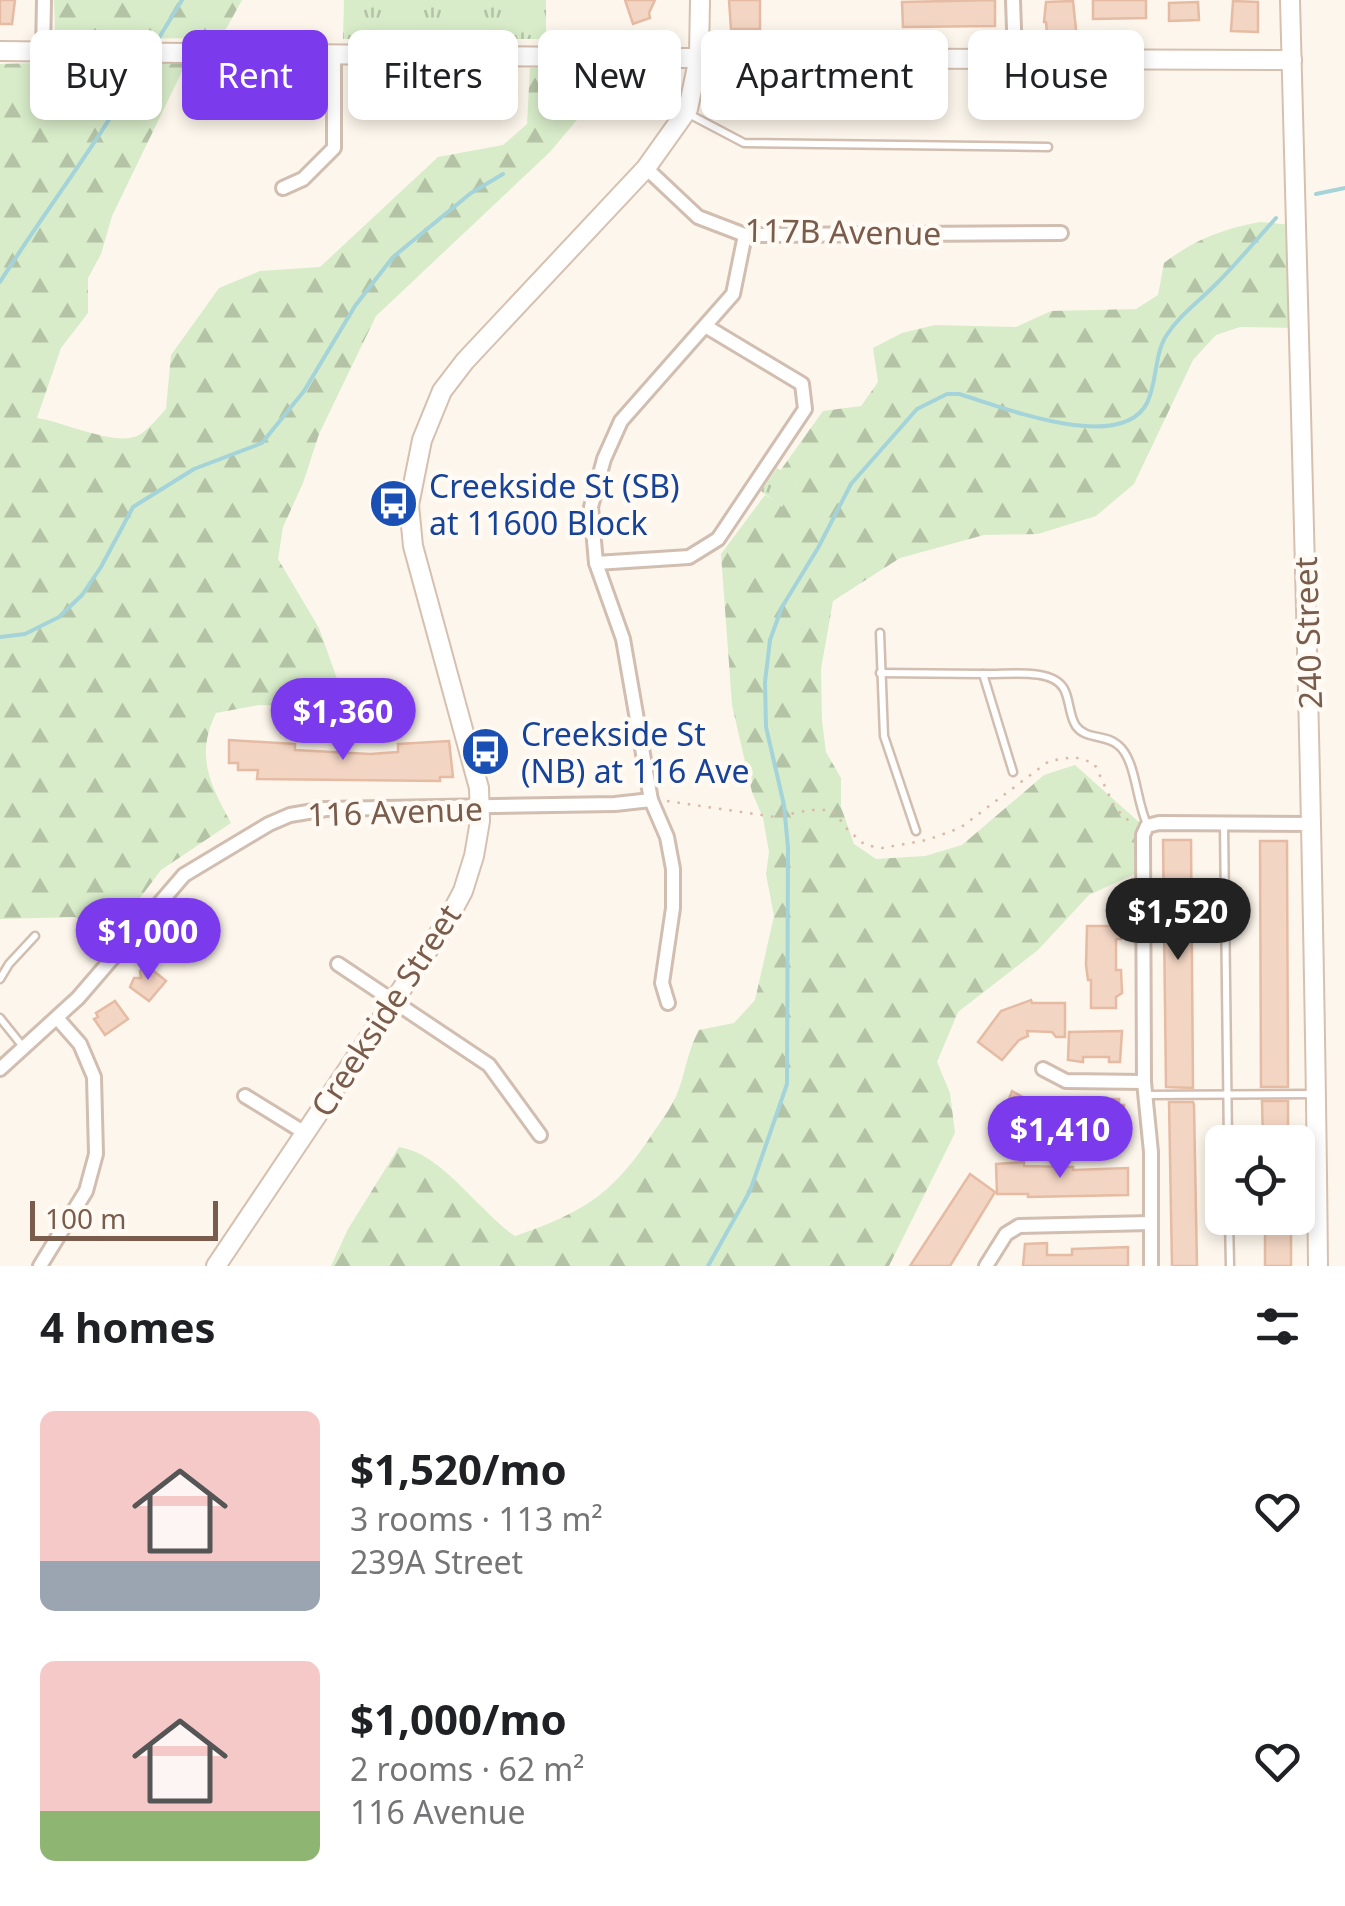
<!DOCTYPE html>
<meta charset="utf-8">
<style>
body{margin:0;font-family:"Noto Sans",sans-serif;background:#f2f2f2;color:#202124;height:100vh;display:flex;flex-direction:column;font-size:38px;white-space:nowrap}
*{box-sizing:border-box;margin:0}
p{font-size:32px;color:#757577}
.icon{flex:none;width:55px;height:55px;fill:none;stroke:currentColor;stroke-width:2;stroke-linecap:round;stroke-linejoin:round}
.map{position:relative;height:1266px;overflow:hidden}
.sheet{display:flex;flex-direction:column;background:#fff;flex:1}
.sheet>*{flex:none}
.guide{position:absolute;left:30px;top:30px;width:1285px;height:90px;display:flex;gap:20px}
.buttons{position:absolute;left:1205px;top:1125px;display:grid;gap:20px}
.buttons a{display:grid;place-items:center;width:110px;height:110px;border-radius:15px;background:#fff;box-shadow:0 5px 15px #0003;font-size:50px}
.scale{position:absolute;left:30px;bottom:25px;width:188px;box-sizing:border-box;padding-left:10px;border:5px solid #7a5c4d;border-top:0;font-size:28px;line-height:35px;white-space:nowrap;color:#7a5c4d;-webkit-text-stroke:8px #fffaf3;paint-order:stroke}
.price{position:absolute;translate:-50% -85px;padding:0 22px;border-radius:35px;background:#7c3aed;color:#fff;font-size:32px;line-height:65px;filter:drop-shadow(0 2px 5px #0008)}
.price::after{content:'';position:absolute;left:50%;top:60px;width:30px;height:22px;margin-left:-15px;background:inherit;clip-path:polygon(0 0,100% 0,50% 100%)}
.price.on{background:#222;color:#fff}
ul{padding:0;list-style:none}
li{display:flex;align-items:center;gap:30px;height:250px;padding:0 40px}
li span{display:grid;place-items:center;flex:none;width:280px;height:200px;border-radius:15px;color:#555}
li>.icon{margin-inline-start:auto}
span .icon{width:120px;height:120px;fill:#fffc;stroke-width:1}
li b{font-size:42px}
h2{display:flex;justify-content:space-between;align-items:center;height:120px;padding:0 40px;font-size:42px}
.pill{padding:0 35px;border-radius:15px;background:#fff;box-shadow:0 5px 15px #0003;font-size:35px;line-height:90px}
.pill.on{background:#7c3aed;color:#fff}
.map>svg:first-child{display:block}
.forest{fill:url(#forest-firs)}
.park{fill:url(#park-tufts)}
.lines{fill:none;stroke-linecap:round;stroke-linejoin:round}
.stream{stroke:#a5d3da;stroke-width:4}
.building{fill:#f3d5c3;stroke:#e6bba3;stroke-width:2.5}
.lane-casing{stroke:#d1beb0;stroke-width:11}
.street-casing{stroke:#d1beb0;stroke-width:18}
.secondary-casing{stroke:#d6c0b0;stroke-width:22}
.path{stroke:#d9b8a5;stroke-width:2.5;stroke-dasharray:2.5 8;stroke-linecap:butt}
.lane{stroke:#fff;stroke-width:6}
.street{stroke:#fff;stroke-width:12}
.secondary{stroke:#fff;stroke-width:18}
.labels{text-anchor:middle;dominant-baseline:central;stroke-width:9;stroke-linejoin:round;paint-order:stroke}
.street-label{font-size:32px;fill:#7a5c4d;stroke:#fffaf3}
.transit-label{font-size:32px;fill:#164399;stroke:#fffaf3;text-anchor:start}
</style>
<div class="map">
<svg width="1345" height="1266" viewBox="0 0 1345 1266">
<defs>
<pattern id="forest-firs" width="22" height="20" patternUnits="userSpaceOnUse" patternTransform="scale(2.5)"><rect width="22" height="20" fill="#d8ecc9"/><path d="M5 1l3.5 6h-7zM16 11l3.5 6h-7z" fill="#b4c2a5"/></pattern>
<pattern id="park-tufts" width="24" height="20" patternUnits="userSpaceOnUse" patternTransform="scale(2.5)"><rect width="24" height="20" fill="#d8ecc9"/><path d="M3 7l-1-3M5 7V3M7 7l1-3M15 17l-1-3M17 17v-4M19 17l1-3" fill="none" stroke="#b4c2a5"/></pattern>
</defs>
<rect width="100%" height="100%" fill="#fdf6ec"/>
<g class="forest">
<path d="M54,0H242L221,38L65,39L55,32Z"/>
<path d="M188,59L112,216L101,254L88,278V313L61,348L37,418C64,422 114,446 137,436C148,431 158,417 166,409L171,355L219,288L260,271L320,267L438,157L503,145L527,124L530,68L613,67L612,78L550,152L376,316L319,434L303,483L283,527L278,559L319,628L347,707L259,705L216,713C195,756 210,784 231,823L161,870L107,942L75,917L0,919V64Z"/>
<path d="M1260,222L1294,225L1297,328L1240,327L1216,335L1193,360L1134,484L1096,516L1038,534L984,535L900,558L833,601L821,669L822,721L826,752L841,778V807L854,844L876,859L925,856L962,845L1044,775L1075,765L1140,823L1141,871L1089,895L1038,950L958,1012L937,1062L950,1093L955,1133L889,1266H331L348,1229L399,1147C442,1153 480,1213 515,1236C587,1211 613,1194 655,1130C664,1117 673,1105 679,1089C686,1069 688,1050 699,1030L734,1023L755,1000L774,916L766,874L769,852L763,818L752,792L732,705L721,554L765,495L782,506L797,482L780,471L823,411L861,406L878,382L873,348L902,333L935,325L1016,327L1051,311L1136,309L1158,295L1164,263C1194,240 1222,229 1260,222Z"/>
</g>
<g class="park">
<path d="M344,0H546V39H343Z"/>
<path d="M777,468L797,482L782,507L761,491Z"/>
</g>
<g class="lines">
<g class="stream">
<path d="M157,41L182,0"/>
<path d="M1316,194L1345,188"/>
<path d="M0,282C47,208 101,139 143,63"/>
<path d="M0,637L25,634L59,617L82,595L101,567L133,507L194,469L262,443L304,391L355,306L393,257L471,193L503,174"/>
<path d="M708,1266L750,1191L787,1084L788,848L784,805L766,727L765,682L770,640L782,607L818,548L851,484L917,409L947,394H959C1000,406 1120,455 1147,403C1157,383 1154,356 1166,336C1180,314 1201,300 1219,281C1239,261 1257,239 1276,218"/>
</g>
</g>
<g class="building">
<path d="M0,0H15L12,24H0Z"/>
<path d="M625,0H655L649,13L650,18L633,24Z"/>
<path d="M729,0H760V29H731Z"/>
<path d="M995,0V26L903,27L902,2Z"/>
<path d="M1093,0H1146V18L1093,19Z"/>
<path d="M1073,1L1076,30L1073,34L1047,33L1046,22H1044L1046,2Z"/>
<path d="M1233,1L1258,2V32L1231,31Z"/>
<path d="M1198,2L1199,20L1169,21V3Z"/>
<path d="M229,740L295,744V750L370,754L398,752V744L449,741L453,777H440V781L257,779L258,770H238V763H229Z"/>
<path d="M1163,840H1191L1193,1088L1166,1087Z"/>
<path d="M1260,841H1287L1288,1087H1261Z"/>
<path d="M1087,926H1121V939H1116V970H1121L1122,993L1116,997V1008H1091V980H1088L1086,965Z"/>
<path d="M145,964L166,981L149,1001L130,987L134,978H141L140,971Z"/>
<path d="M1031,1000L1032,1003H1065V1037H1056L1052,1032L1027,1031L1028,1036L1019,1040L1002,1060L978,1042L1001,1011Z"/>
<path d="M115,1001L128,1019L105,1035L94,1019L98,1017L96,1013Z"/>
<path d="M1122,1031L1120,1062H1109V1057H1083V1062L1068,1060L1069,1032Z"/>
<path d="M1012,1091L1035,1104H1051L1052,1099H1065V1103L1110,1104V1099H1119V1105H1124V1129L1025,1128L1001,1120Z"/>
<path d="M1262,1101H1288V1142H1263Z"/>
<path d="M1169,1102H1193L1194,1105L1197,1266H1172Z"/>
<path d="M1024,1162V1166L1073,1167V1170L1128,1168V1195L1028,1197V1194H997L996,1164Z"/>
<path d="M970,1174L995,1192L950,1266H910Z"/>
<rect x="1265" y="1218" width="26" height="48"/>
<path d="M1047,1243V1255H1072V1249L1128,1247V1266H1023L1025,1244Z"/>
</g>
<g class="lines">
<defs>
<g id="lane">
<path d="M687,113L744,143L1048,147"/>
<path d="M880,633L884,736L916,831"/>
<path d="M880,673L983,674L1013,772"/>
<path d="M983,674C1006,675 1052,667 1064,689C1070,700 1069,716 1076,726C1086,740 1106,734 1118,745C1136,759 1136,801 1147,824"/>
<path d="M1224,825L1228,1142"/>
<path d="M0,979L9,964L35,936"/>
<path d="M0,1018L24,1048"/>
<path d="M1146,1095L1313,1094"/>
<path d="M1229,1218L1230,1266"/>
</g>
<g id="street">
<path d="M1013,0L1015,57"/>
<path d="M43,50L44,0"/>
<path d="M646,168L698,217L745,235L1061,233"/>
<path d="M283,188L303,179L334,148V55"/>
<path d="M596,563L689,557L718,539L805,409L802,384L707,327"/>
<path d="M338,964L489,1065L540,1135"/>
<path d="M668,1003L662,983L673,908V869L667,837L651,800L623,639L596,563L591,507L604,459L621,421L733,294L745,235"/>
<path d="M0,1069L78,998L184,875L269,824L290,815L326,809L615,804L651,800"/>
<path d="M1043,1069L1066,1081L1144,1082"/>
<path d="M245,1096L305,1133"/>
<path d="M40,1266L86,1191L96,1154L94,1077L80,1044L58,1019"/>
<path d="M986,1266L1006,1234L1019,1226L1151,1223"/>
<path d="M1151,1266V1152L1144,1082L1143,835L1147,826L1159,823L1313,824"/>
</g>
<g id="secondary">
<path d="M1290,0C1301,422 1314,844 1318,1266"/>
<path d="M0,51L682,58L1292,60"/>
<path d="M216,1266L446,923L463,891L474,856L480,821L479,788L413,546L409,505L422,440L442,391L465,361L646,168L688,109L699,57L700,0"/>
</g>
</defs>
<use href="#lane" class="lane-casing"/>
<use href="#street" class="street-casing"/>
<use href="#secondary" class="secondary-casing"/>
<path class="path" d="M667,801L775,817L810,810H828L836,814L847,829L865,845L882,848L927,840L960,828L1049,761L1074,757L1094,763L1115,808L1131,823"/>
<use href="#lane" class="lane"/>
<use href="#street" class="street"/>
<use href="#secondary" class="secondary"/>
</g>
<defs>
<symbol id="bus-disc" viewBox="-11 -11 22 22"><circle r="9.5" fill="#1a4fb4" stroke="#fffaf3"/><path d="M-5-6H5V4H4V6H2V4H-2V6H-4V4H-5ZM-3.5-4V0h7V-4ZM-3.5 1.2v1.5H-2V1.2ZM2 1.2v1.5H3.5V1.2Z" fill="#fff"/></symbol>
</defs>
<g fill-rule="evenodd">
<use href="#bus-disc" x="366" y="476" width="55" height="55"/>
<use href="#bus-disc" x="458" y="724" width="55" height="55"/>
</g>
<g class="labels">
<g class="street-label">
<text transform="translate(843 231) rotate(1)">117B Avenue</text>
<text transform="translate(1307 633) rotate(-92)">240 Street</text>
<text transform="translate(395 811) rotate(-2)">116 Avenue</text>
<text transform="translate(385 1010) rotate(-57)">Creekside Street</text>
</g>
<g class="transit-label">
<text x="429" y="485">Creekside St (SB)<tspan x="429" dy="37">at 11600 Block</tspan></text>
<text x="521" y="733">Creekside St<tspan x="521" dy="37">(NB) at 116 Ave</tspan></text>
</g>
</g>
</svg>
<div class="buttons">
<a><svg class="icon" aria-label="locate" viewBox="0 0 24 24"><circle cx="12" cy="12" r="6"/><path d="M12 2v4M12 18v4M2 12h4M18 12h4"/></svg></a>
</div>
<div class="scale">100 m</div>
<b class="price" style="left:343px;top:763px">$1,360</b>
<b class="price on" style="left:1178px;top:963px">$1,520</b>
<b class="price" style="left:148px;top:983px">$1,000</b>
<b class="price" style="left:1060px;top:1181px">$1,410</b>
<div class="guide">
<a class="pill">Buy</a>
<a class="pill on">Rent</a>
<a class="pill">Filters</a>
<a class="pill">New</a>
<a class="pill">Apartment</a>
<a class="pill">House</a>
</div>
</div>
<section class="sheet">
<h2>4 homes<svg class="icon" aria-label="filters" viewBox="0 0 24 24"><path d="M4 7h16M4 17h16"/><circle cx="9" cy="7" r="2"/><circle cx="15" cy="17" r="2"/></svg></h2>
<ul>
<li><span style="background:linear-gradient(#f6c9c9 75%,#9aa5b1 0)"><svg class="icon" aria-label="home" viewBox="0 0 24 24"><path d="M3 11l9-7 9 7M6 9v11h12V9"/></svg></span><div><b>$1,520/mo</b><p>3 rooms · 113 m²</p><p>239A Street</p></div><svg class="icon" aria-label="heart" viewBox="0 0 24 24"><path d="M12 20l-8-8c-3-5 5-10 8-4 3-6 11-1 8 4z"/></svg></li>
<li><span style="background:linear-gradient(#f6c9c9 75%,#8fb573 0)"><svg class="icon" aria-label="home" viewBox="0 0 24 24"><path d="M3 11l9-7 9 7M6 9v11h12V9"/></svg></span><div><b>$1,000/mo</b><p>2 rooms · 62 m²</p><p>116 Avenue</p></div><svg class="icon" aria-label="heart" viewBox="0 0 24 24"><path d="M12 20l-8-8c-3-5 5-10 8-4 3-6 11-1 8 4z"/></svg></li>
</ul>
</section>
